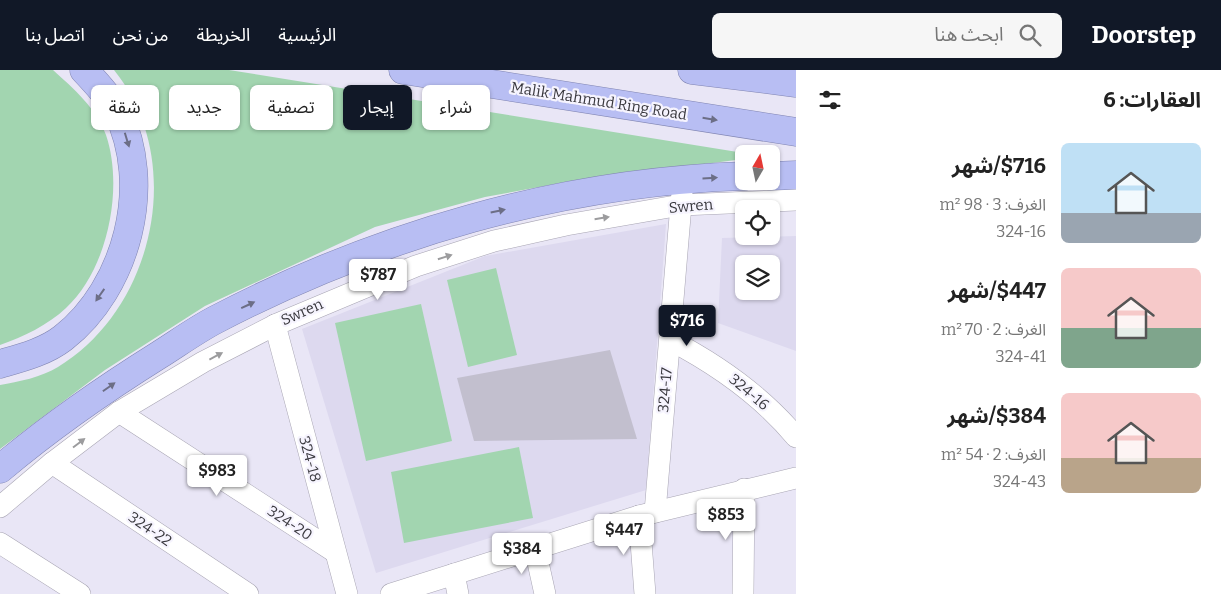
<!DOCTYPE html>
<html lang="ar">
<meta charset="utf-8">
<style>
body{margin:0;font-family:Bitter,"Noto Sans Arabic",serif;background:#f6f6f6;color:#222;direction:rtl;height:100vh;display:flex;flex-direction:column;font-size:19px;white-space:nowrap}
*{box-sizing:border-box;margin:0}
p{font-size:16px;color:#767676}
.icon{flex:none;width:28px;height:28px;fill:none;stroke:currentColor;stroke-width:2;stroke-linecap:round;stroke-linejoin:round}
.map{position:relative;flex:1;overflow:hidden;direction:ltr}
.side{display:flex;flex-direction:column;background:#fff;width:425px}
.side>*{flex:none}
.banner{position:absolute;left:15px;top:15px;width:475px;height:45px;direction:rtl;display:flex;gap:10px}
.needle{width:32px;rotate:9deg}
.fabs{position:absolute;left:735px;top:75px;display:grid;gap:10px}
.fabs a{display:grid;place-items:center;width:45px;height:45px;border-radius:8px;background:#fff;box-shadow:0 1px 4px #0004;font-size:25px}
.price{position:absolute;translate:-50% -42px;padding:0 11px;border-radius:5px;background:#fff;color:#222;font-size:16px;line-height:32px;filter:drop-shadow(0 1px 2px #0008)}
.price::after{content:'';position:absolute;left:50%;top:30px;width:15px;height:11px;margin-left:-8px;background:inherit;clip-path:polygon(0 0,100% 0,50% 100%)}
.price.on{background:#111827;color:#fff}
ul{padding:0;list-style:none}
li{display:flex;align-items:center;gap:15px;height:125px;padding:0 20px}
li span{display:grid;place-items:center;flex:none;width:140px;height:100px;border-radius:8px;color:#555}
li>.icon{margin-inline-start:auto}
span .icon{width:60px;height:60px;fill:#fffc;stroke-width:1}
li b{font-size:21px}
h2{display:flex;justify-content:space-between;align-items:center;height:60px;padding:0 20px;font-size:21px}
.pill{padding:0 18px;border-radius:8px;background:#fff;box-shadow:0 1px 4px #0004;font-size:18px;line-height:45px}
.pill.on{background:#111827;color:#fff}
header{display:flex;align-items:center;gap:30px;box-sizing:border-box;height:70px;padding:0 25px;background:#111827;color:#fff}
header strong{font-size:24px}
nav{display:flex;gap:28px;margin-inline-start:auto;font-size:18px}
.search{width:350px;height:45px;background:#f6f6f6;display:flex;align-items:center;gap:12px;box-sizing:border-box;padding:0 18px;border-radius:8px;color:#767676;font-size:19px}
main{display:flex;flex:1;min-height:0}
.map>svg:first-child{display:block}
.built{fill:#ddd9ef;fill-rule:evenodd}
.green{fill:#a2d5b0}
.building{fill:#c2bfce}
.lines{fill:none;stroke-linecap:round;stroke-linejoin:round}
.minor-casing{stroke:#a8a5b3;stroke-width:22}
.trunk-casing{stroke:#8085b2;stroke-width:29}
.minor{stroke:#fff;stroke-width:21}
.trunk{stroke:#b8bef3;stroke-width:28}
.oneway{fill:#6c6e86}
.oneway2{fill:#9c9c9e}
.labels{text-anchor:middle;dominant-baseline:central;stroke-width:4.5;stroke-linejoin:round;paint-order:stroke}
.street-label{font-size:15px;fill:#39383e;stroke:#f6f4fe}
</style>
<header>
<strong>Doorstep</strong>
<div class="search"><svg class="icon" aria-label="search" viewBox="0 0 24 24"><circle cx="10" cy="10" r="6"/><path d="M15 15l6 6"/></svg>ابحث هنا</div>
<nav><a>الرئيسية</a><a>الخريطة</a><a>من نحن</a><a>اتصل بنا</a></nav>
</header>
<main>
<section class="side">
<h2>العقارات: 6<svg class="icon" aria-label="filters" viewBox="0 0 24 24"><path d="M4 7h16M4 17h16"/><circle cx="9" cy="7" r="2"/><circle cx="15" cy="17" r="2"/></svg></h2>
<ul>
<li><span style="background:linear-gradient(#bfe0f5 70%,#9aa5b1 0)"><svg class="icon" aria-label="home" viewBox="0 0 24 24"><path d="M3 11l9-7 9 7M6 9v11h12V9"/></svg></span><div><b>$716/شهر</b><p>الغرف: 3 · 98 m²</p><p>324-16</p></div></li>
<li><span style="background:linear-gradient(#f6c9c9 60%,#7fa58c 0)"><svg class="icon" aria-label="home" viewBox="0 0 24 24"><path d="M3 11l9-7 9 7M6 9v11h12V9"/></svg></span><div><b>$447/شهر</b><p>الغرف: 2 · 70 m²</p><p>324-41</p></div></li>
<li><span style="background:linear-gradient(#f6c9c9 65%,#b9a48a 0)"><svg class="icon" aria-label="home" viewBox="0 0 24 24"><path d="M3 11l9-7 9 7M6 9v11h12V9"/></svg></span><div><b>$384/شهر</b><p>الغرف: 2 · 54 m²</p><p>324-43</p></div></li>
</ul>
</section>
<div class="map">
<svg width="796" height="524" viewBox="0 0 796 524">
<rect width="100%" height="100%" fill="#e9e6f6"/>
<g class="built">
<path d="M666,154L646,420L376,503L302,259L485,186Z"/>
<path d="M796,166V281L718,253L722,168ZM744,194H771V221H744Z"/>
</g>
<g class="green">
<path d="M0,0H53C73,18 97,39 106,65C124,118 108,199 66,238C48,255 23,267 0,275Z"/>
<path d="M114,0H229L750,84H744V89L577,110L485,127L375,157L205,236L105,300L0,379V315C18,312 42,307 58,297C155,238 187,90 114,0Z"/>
<path d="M496,198L517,285L468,297L447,210Z"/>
<path d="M421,234L452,371L366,391L335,253Z"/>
<path d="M519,377L533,448L404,473L391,402Z"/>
</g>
<path class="building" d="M610,280L637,369L474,371L457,308Z"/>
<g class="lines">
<defs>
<g id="minor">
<path d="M275,255L347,524"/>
<path d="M670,270C718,295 761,325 796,367"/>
<path d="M119,342L335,482"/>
<path d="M52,393L248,524"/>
<path d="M0,437L52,393L119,342L203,292L275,255L416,196L494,171L566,155L681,135L796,130"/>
<path d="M655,442L682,123"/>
<path d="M639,446L645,524"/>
<path d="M0,473L80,524"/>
<path d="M535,479L545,524"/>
<path d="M454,504L458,524"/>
<path d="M391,524L639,446L796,408"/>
<path d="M743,524L744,419"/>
</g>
<g id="trunk">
<path d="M403,0L796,62"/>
<path d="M692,0L796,13"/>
<path d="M771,106L796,105"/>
<path d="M0,294C21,288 45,282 63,268C127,218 154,115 117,41C109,26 95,12 84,0"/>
<path d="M0,399C50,357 103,320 159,285C178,273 196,260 215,250C378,165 560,112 744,106"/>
</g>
</defs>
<use href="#minor" class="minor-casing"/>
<use href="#trunk" class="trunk-casing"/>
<use href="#minor" class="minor"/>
<use href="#trunk" class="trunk"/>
</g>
<defs><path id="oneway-solid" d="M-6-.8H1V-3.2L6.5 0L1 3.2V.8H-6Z" transform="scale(1.25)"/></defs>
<g class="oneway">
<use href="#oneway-solid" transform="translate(710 49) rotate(9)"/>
<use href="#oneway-solid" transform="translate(127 70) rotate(73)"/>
<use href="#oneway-solid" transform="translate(710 108) rotate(-3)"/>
<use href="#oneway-solid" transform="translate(498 141) rotate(-12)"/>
<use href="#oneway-solid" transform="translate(100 225) rotate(125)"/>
<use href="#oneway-solid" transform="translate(248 235) rotate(-25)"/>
<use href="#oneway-solid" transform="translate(109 317) rotate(-35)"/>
</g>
<g class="oneway2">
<use href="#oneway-solid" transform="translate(602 148) rotate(-9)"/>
<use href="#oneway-solid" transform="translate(445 187) rotate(-18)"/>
<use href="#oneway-solid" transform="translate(216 286) rotate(-28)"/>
<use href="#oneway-solid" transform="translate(79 373) rotate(-37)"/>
</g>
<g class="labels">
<g class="street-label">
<text transform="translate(599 31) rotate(9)">Malik Mahmud Ring Road</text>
<text transform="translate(691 136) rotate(-5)">Swren</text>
<text transform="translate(302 242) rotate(-24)">Swren</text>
<text transform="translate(665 320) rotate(-85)">324-17</text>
<text transform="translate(749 322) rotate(40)">324-16</text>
<text transform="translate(310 389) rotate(75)">324-18</text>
<text transform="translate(290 453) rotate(33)">324-20</text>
<text transform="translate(150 459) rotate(34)">324-22</text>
</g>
</g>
</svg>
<div class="fabs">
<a><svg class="needle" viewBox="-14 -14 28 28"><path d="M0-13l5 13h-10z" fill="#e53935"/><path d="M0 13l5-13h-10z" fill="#767676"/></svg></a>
<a><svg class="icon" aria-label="locate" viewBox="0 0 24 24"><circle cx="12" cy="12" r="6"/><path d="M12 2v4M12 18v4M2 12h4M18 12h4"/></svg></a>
<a><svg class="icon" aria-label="layers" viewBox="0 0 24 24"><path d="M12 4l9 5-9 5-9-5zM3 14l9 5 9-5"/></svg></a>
</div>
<b class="price" style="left:378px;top:231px">$787</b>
<b class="price on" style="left:687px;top:277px">$716</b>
<b class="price" style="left:217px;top:427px">$983</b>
<b class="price" style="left:726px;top:471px">$853</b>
<b class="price" style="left:624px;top:486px">$447</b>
<b class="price" style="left:522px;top:505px">$384</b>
<div class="banner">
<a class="pill">شراء</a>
<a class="pill on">إيجار</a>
<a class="pill">تصفية</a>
<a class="pill">جديد</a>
<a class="pill">شقة</a>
</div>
</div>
</main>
